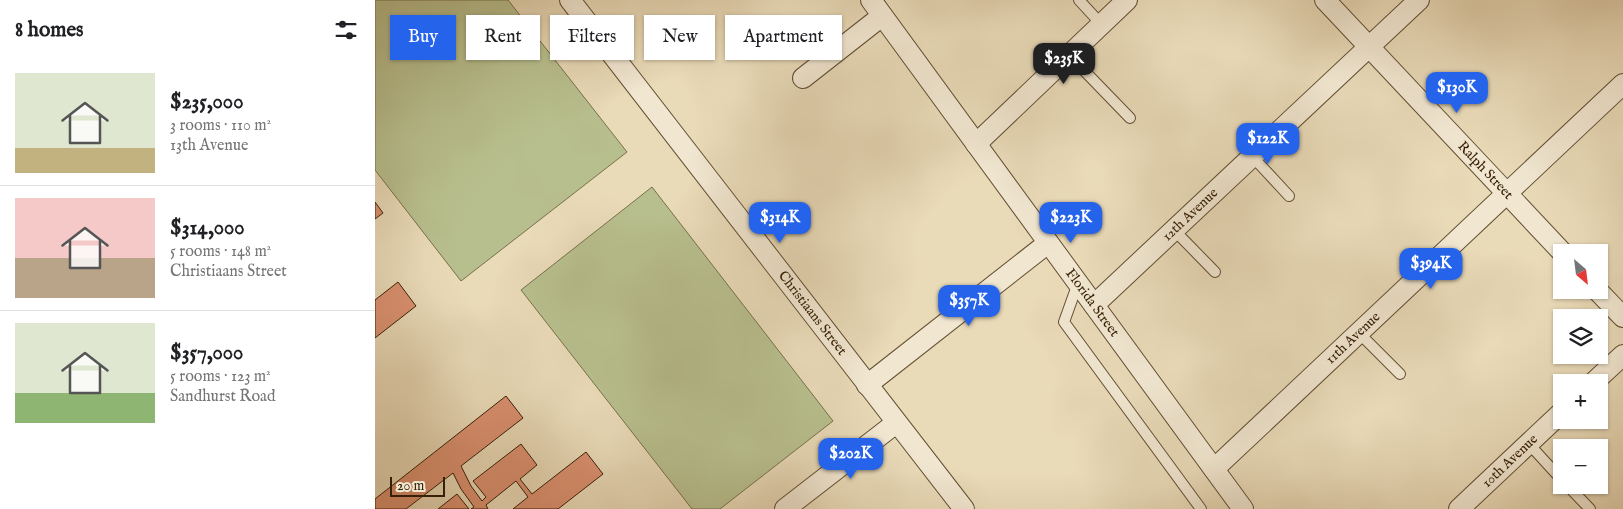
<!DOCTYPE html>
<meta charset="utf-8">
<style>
body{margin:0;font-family:"IM FELL English",serif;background:#f2f2f2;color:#202124;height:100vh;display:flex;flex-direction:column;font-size:19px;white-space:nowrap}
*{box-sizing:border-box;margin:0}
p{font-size:16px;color:#757577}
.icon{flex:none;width:28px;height:28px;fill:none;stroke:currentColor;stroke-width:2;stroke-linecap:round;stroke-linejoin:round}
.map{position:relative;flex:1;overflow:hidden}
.details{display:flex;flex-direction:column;background:#fff;width:375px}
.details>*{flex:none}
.guide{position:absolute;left:15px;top:15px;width:475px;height:45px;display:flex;gap:10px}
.needle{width:32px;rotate:152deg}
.controls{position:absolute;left:1178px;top:244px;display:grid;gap:10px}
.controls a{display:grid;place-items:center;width:55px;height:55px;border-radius:0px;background:#fff;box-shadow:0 1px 4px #0004;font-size:25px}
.scale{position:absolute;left:15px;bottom:12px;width:55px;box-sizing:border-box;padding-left:5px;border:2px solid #362007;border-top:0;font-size:14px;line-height:18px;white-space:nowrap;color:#362007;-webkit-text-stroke:4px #f1e7d1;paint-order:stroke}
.price{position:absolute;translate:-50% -42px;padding:0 11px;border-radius:10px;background:#2563eb;color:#fff;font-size:16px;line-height:32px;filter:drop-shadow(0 1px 2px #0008)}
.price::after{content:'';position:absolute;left:50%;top:30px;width:15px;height:11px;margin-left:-8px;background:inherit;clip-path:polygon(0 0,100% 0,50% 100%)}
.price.current{background:#222;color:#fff}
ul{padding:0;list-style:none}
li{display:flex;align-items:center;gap:15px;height:125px;padding:0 15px}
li+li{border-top:1px solid #e0e0e0}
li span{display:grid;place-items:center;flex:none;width:140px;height:100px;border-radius:0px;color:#555}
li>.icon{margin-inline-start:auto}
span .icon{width:60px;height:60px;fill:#fffc;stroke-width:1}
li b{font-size:21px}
h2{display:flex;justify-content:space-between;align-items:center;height:60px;padding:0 15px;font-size:21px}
.chip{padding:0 18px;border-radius:0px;background:#fff;box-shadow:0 1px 4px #0004;font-size:18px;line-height:45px}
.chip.current{background:#2563eb;color:#fff}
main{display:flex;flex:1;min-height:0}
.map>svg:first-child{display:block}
.grass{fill:#b8bf8e;stroke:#77704a}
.building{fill:#db9171;stroke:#362007}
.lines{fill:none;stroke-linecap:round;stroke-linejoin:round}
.lane-casing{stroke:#634e33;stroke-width:12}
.street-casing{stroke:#634e33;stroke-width:22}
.lane{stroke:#f1e7d1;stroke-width:10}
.street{stroke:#f1e7d1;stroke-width:20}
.labels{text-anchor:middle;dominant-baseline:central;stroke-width:5;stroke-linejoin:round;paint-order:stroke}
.street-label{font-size:14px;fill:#362007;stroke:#f1e7d1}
</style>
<main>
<section class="details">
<h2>8 homes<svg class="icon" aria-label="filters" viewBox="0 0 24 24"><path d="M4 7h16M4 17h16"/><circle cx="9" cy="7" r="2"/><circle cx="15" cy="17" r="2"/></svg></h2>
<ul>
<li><span style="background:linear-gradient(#dfe7d0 75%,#c2b280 0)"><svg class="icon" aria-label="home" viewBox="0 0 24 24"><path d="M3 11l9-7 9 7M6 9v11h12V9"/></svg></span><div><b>$235,000</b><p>3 rooms · 110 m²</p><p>13th Avenue</p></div></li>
<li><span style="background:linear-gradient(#f6c9c9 60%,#b9a48a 0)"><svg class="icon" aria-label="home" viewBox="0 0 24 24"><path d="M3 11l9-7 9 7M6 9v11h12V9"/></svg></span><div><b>$314,000</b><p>5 rooms · 148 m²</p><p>Christiaans Street</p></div></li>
<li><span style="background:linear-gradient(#dfe7d0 70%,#8fb573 0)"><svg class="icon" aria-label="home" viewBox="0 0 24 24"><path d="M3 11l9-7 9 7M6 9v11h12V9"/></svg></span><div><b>$357,000</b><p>5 rooms · 123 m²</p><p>Sandhurst Road</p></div></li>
</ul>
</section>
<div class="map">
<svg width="1248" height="509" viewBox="0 0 1248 509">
<rect width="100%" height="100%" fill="#e9dab8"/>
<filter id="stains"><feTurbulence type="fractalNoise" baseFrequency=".004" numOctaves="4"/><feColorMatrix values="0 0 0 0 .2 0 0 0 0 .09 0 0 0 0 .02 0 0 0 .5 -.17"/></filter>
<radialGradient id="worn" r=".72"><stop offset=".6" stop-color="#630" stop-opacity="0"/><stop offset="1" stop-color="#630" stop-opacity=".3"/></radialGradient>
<g class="grass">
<path d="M0,0H133L252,152L86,281L0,170Z"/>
<path d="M277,187L458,421L345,509H317L146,290Z"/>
</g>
<g class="building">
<path d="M0,202L8,213L0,219Z"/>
<path d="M23,282L41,306L0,338V300Z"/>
<path d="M131,396L148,418L86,466L96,486L107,501L111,497L98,481L146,444L162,465L145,479L157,494L211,452L228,474L183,509H138L153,497L141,481L111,505L113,509H96L99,507L86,489L78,473L31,509H0V499Z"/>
<path d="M82,494L94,509H63Z"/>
</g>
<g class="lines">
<defs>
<g id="lane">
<path d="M704,0L727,25"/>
<path d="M694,55L755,118"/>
<path d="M877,156L914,196"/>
<path d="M799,230L840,272"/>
<path d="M703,283L689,322L826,509"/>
<path d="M984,333L1025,374"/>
<path d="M1154,444L1186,479"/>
<path d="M1192,485L1215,509"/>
</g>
<g id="street">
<path id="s1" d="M195,0L589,509"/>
<path id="s2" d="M496,0L868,509"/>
<path id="s3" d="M950,0L1187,252"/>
<path d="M428,78L507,16"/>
<path d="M601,144L752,0"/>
<path d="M1222,290L1248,317"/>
<path id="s4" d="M719,305L1044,0"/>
<path d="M1219,382L1248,355"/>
<path d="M492,385L673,243"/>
<path id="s5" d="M839,469L1248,84"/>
<path d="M410,509L521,423"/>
<path id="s6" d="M1084,509L1186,413"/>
</g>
</defs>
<use href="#lane" class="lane-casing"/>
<use href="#street" class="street-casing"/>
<use href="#lane" class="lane"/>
<use href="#street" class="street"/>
</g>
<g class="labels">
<g class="street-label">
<text stroke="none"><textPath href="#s3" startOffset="234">Ralph Street</textPath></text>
<text stroke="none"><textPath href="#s4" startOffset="132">12th Avenue</textPath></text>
<text stroke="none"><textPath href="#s2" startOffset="375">Florida Street</textPath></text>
<text stroke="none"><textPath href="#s1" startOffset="396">Christiaans Street</textPath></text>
<text stroke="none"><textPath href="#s5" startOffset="191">11th Avenue</textPath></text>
<text stroke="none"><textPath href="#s6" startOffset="70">10th Avenue</textPath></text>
</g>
</g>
<rect width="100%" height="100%" filter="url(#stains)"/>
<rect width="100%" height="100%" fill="url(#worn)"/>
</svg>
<div class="controls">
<a><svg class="needle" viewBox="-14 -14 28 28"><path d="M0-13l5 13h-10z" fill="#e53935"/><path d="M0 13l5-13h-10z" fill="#757577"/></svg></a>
<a><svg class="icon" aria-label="layers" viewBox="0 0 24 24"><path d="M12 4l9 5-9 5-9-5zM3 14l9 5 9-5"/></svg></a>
<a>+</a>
<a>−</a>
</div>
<div class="scale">20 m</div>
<b class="price current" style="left:689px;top:85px">$235K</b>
<b class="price" style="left:1082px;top:114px">$130K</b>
<b class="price" style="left:893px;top:165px">$122K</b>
<b class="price" style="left:405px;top:244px">$314K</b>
<b class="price" style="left:696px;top:244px">$223K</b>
<b class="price" style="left:1056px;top:290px">$394K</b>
<b class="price" style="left:594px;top:327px">$357K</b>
<b class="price" style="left:476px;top:480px">$202K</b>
<div class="guide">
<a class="chip current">Buy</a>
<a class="chip">Rent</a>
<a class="chip">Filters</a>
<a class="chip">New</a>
<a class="chip">Apartment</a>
</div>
</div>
</main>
